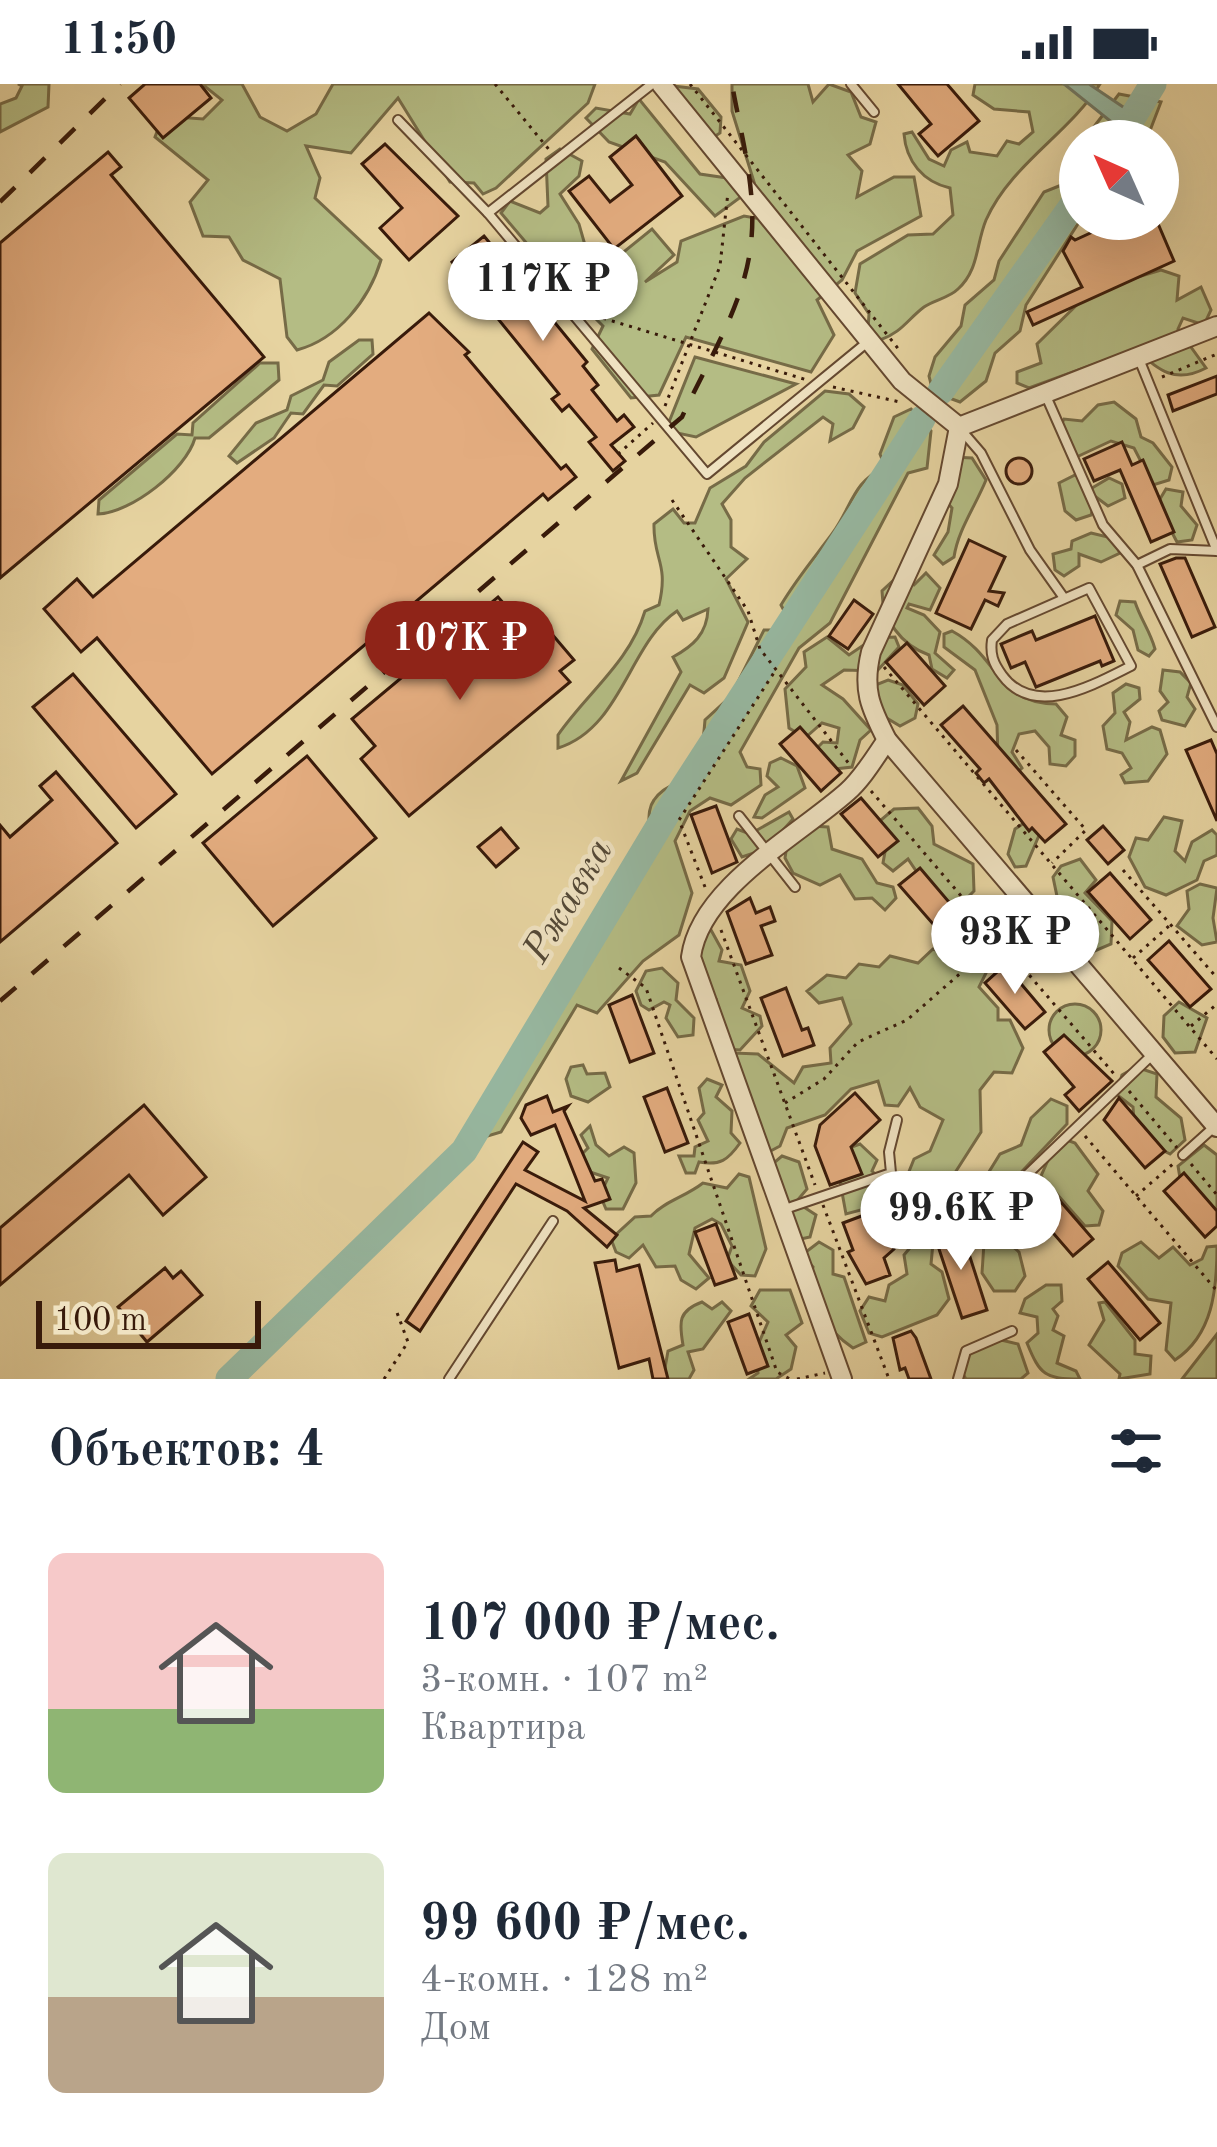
<!DOCTYPE html>
<html lang="ru">
<meta charset="utf-8">
<style>
body{margin:0;font-family:"Old Standard TT",serif;background:#f6f6f7;color:#1f2937;height:100vh;display:flex;flex-direction:column;font-size:45px;white-space:nowrap}
*{box-sizing:border-box;margin:0}
p{font-size:39px;color:#747a83}
.icon{flex:none;width:66px;height:66px;fill:none;stroke:currentColor;stroke-width:2;stroke-linecap:round;stroke-linejoin:round}
.map{position:relative;height:1295px;overflow:hidden}
.drawer{display:flex;flex-direction:column;background:#fff;flex:1}
.drawer>*{flex:none}
.needle{width:78px;rotate:315deg}
.buttons{position:absolute;left:1059px;top:36px;display:grid;gap:24px}
.buttons a{display:grid;place-items:center;width:120px;height:120px;border-radius:50%;background:#fff;box-shadow:0 12px 48px #0002;font-size:60px}
.scale{position:absolute;left:36px;bottom:30px;width:225px;box-sizing:border-box;padding-left:12px;border:6px solid #381a0a;border-top:0;font-size:33px;line-height:42px;white-space:nowrap;color:#381a0a;-webkit-text-stroke:9px #efe2c1;paint-order:stroke}
.price{position:absolute;translate:-50% -102px;padding:0 27px;border-radius:42px;background:#fff;color:#222;font-size:39px;line-height:78px;filter:drop-shadow(0 3px 6px #0008)}
.price::after{content:'';position:absolute;left:50%;top:72px;width:36px;height:27px;margin-left:-18px;background:inherit;clip-path:polygon(0 0,100% 0,50% 100%)}
.price.selected{background:#8f2418;color:#fff}
ul{padding:0;list-style:none}
li{display:flex;align-items:center;gap:36px;height:300px;padding:0 48px}
li span{display:grid;place-items:center;flex:none;width:336px;height:240px;border-radius:18px;color:#555}
li>.icon{margin-inline-start:auto}
span .icon{width:144px;height:144px;fill:#fffc;stroke-width:1}
li b{font-size:51px}
h2{display:flex;justify-content:space-between;align-items:center;height:144px;padding:0 48px;font-size:51px}
.status{display:flex;justify-content:space-between;align-items:center;height:84px;padding:0 60px;background:#fff;direction:ltr}
.status svg{height:33px;fill:currentColor}
.map>svg:first-child{display:block}
.green{fill:#b4bc84;stroke:#766b47;stroke-width:3}
.water{fill:#97b8a1;stroke:#717965;stroke-width:3}
.lines{fill:none;stroke-linecap:round;stroke-linejoin:round}
.river{stroke:#97b8a1;stroke-width:27}
.building{fill:#e3ac7f;stroke:#381a0a;stroke-width:3}
.service-casing{stroke:#644830;stroke-width:12}
.tertiary-casing{stroke:#644830;stroke-width:22}
.path{stroke:#381a0a;stroke-width:3;stroke-dasharray:3 6;stroke-linecap:butt}
.service{stroke:#efe2c1;stroke-width:8}
.tertiary{stroke:#efe2c1;stroke-width:18}
.rail{stroke:#381a0a;stroke-width:4.5;stroke-dasharray:21 21;stroke-linecap:butt}
.labels{text-anchor:middle;dominant-baseline:central;stroke-width:9;stroke-linejoin:round;paint-order:stroke}
.water-label{font-size:39px;font-style:italic;fill:#544937;stroke:#efe2c1}
</style>
<div class="status"><b>11:50</b><svg viewBox="0 0 49 12"><path d="M0 12V9h3v3zM5 12V6h3v6zM10 12V3h3v9zM15 12V0h3v12zM26 1h20v11H26zM47 4h2v5h-2z"/></svg></div>
<div class="map">
<svg width="1217" height="1295" viewBox="0 0 1217 1295">
<rect width="100%" height="100%" fill="#e6d3a0"/>
<filter id="stains"><feTurbulence type="fractalNoise" baseFrequency=".00167" numOctaves="4"/><feColorMatrix values="0 0 0 0 .2 0 0 0 0 .09 0 0 0 0 .02 0 0 0 .5 -.17"/></filter>
<radialGradient id="worn" r=".72"><stop offset=".6" stop-color="#630" stop-opacity="0"/><stop offset="1" stop-color="#630" stop-opacity=".3"/></radialGradient>
<g class="green">
<path d="M18,0H49L48,23L0,48V20L16,14L22,2Z"/>
<path d="M202,0H242L260,33L287,47L316,30L333,0H595L588,19L496,104L483,110L474,99L450,98L398,14L351,69L306,62L320,94L315,114L381,176C369,216 338,255 297,266L287,253L280,195L243,176L229,153L203,152L190,118L208,96L155,53L163,32L203,35L222,16Z"/>
<path d="M657,0L698,5L721,33L720,49L712,54Z"/>
<path d="M732,0H808L813,18L829,0L851,8L861,33L876,38L870,60L848,71L862,87L857,113L894,93H914L921,132L857,167L842,196L817,216L834,251L811,288L686,253L659,311L631,314L592,265L603,242L586,225L587,209L608,199L599,188L652,145L674,171L645,198L677,178L681,157L744,132L761,135L742,112L715,132L665,78L609,58L586,34L596,24L630,30L639,15L700,90L754,98L732,27Z"/>
<path d="M975,0H1100C1069,50 1011,80 986,136C976,160 979,186 958,205C949,214 934,216 924,223C908,235 901,249 880,256L868,245L869,230L855,209L860,180L908,151L933,150L953,131L950,104C923,98 906,77 904,50L912,48L929,75L944,82L951,66L967,58L970,68L997,72L1007,57L1019,60L1033,48L1029,28L994,25L973,11Z"/>
<path d="M1119,10L1161,18L1146,57H1083Z"/>
<path d="M1080,62L1081,135L1026,221L1020,247L995,269L986,297L960,318L933,308L929,292L935,273L961,242L965,221L994,196L999,177L1044,108L1069,98Z"/>
<path d="M560,65L582,77L579,92L560,110L579,140L587,168L573,182L540,175L501,129L510,117L540,129L548,122L546,75Z"/>
<path d="M1161,186L1179,192L1177,216L1201,203L1211,226L1204,241L1183,234L1178,245L1206,284C1176,300 1158,287 1136,265L1029,304L1017,299V288L1041,279L1037,260L1091,207Z"/>
<path d="M359,256H372L373,270L337,302L324,301L303,330L291,329L274,354L237,379L229,372L256,339L287,326L291,312L323,296L329,278Z"/>
<path d="M695,273L796,300L696,353L677,349L669,338Z"/>
<path d="M260,279H278L279,296L209,354H195C186,386 131,429 98,430L99,416L177,350L192,351L193,339Z"/>
<path d="M825,307L849,310L864,323L853,344L830,357L833,340L823,333L745,394L722,420L731,436V463L747,475L726,495L748,538L724,594L704,609L690,601L637,689L621,697L681,588L673,573C693,562 707,550 708,525L683,536L677,527C629,559 622,644 558,664V651C587,609 630,578 645,527L659,521C669,478 653,476 654,440L673,425L684,439H695L710,404L746,382L764,358Z"/>
<path d="M1114,318L1136,335L1141,353L1153,359L1172,383L1169,396L1153,401L1134,364L1111,357L1070,376L1058,347L1064,335L1082,337L1098,321Z"/>
<path d="M911,325L931,347L927,384L908,389L830,539L799,564L740,668L747,683L760,685L761,701L731,721L710,714L690,727L675,757L692,809L679,851L643,877L597,929L577,921L501,1048L481,1054L475,1044L584,862C595,852 639,777 646,760C652,746 645,728 654,716C663,703 672,703 683,695C703,683 703,657 705,636L731,612L764,546H782L789,536L781,521C797,494 815,473 832,450C852,423 852,398 885,383L880,370L894,333Z"/>
<path d="M952,373L972,374L986,396C975,423 958,446 954,473L943,480L934,471L948,448L952,424L938,409Z"/>
<path d="M1077,390L1087,407L1109,394L1122,400L1125,414L1108,422L1096,413L1091,431L1076,436L1065,427L1059,399Z"/>
<path d="M1166,405L1183,408L1181,422L1197,441L1192,456L1177,458L1157,420Z"/>
<path d="M1091,449L1112,454L1120,469L1101,478L1079,470V482L1064,492L1055,486L1053,470L1071,465L1072,457Z"/>
<path d="M926,489L940,504L930,526L909,520L907,524L924,531L940,548L935,569L954,586L947,594L932,585L929,571C901,561 882,535 882,507L898,492L914,501Z"/>
<path d="M1120,517L1135,518C1141,536 1150,547 1155,565L1149,572L1138,566L1133,546L1116,531Z"/>
<path d="M952,547C1000,573 995,619 1056,620L1067,633L1061,651L1075,656V672L1066,682L1050,680L1049,663L1035,647L1019,650L1012,668L1022,684L999,706L997,641L975,586L944,563V550Z"/>
<path d="M827,553L849,571L874,554L895,553L899,563L877,587L844,586L822,601L843,615L871,646L860,656L852,683L826,686L811,670L823,658L837,659L839,644L822,639L805,654L789,644L785,605L806,583L804,568Z"/>
<path d="M1163,586L1180,588L1191,599L1187,613L1195,625L1185,642L1162,636L1159,627L1168,618L1160,607Z"/>
<path d="M888,596L903,601L918,620L915,634L900,642L875,627L868,604Z"/>
<path d="M1126,600L1139,604L1140,615L1124,628L1130,638L1126,656L1152,643L1160,646L1167,670L1148,697L1125,699L1121,691L1131,684L1122,669L1107,665L1103,642L1115,629L1113,609Z"/>
<path d="M781,674L797,682L805,704L762,734L754,733L765,711L778,703L767,692L770,679Z"/>
<path d="M918,724L932,742L934,760L973,780L974,807L960,821L935,815L908,775L893,787L883,779L887,757L875,741L894,725Z"/>
<path d="M789,728L793,735L766,765L742,773L731,755L737,745L750,750Z"/>
<path d="M1164,733L1182,737L1175,767L1185,777L1192,758L1212,746L1217,751V771L1204,777L1197,796L1166,811L1145,803L1129,773L1136,754L1148,756Z"/>
<path d="M1030,735L1043,742L1026,782L1015,783L1008,770L1015,745Z"/>
<path d="M811,742L828,743L832,765L862,775L877,799L893,803L896,814L885,826L872,814L855,815L840,791L820,801L793,789L785,774L787,761Z"/>
<path d="M1080,775L1096,796L1085,809L1112,837L1111,860L1090,869L1071,851L1072,835L1058,817L1053,793L1061,782Z"/>
<path d="M1200,800L1217,804L1213,834L1217,858L1202,861L1177,842L1189,825L1187,807Z"/>
<path d="M711,846L722,866L719,877L741,881L750,907L742,924L760,932L762,942L740,966L726,965L709,943L716,915L695,899L699,851Z"/>
<path d="M969,859L991,879L979,903L998,924V936H1010L1023,964L1012,989L994,988L980,1006L981,1048L951,1095L916,1103L908,1090L914,1075L930,1067L943,1036L920,1023L910,1004L898,1022L885,1021L878,997L851,1005L825,1031L787,1044L780,1062L763,1071L734,969L758,970L794,999L803,983L831,979L830,964L851,940L842,914L819,919L807,907L827,891L846,894L859,880L879,883L890,872L918,879L933,865L950,871Z"/>
<path d="M662,884L678,899L676,916L694,934L693,951L678,953L666,934L670,921L664,918L649,926L641,921L636,907L646,887Z"/>
<path d="M1179,918L1207,934L1195,968L1175,969L1163,953L1164,932Z"/>
<circle cx="1075" cy="946" r="26"/>
<path d="M583,981L587,990L605,989L610,1003L588,1018L571,1012L566,995L571,983Z"/>
<path d="M1136,983L1157,990L1156,1013L1181,1034L1185,1056L1170,1070C1149,1060 1133,1048 1133,1023L1116,1010L1122,991Z"/>
<path d="M707,995L722,1001L716,1013L732,1027L731,1049L740,1059C728,1076 720,1082 699,1078L695,1089H686L679,1072H694L695,1063L708,1057L698,1036L704,1029L699,1004Z"/>
<path d="M1051,1015L1067,1022V1040L1010,1100L987,1112L979,1104L1000,1070L1021,1061L1031,1034Z"/>
<path d="M590,1042L596,1061L609,1072L624,1063L634,1069L636,1099L623,1125H606L600,1111L608,1094L584,1086L580,1072L588,1064L581,1051Z"/>
<path d="M1064,1055L1075,1059L1098,1090L1088,1107L1103,1127L1099,1141L1085,1142L1041,1092L1053,1065Z"/>
<path d="M860,1060L877,1076L872,1087L890,1105L876,1122L846,1130L839,1092L846,1065Z"/>
<path d="M1204,1061L1217,1071V1133L1181,1100L1178,1082Z"/>
<path d="M782,1072L799,1078L807,1105L796,1118L816,1131L810,1153L796,1156L763,1088Z"/>
<path d="M739,1090L749,1093L766,1165L755,1192L741,1191L727,1176L732,1162L721,1140L712,1135L695,1144L689,1170L709,1194L696,1205L681,1196L675,1182L656,1183L643,1161L629,1174L616,1168L611,1155L635,1133L651,1132C665,1117 685,1113 703,1099L727,1104Z"/>
<path d="M932,1109L952,1115L954,1128L971,1139L981,1136L986,1149L970,1158L955,1143L934,1149L931,1180L942,1188L949,1215L937,1231L882,1253L869,1249L860,1227L869,1213L885,1217L889,1201L907,1190L904,1171L914,1159L907,1144L909,1120Z"/>
<path d="M996,1148L1019,1168L1025,1192L1015,1207H994L982,1189L984,1159Z"/>
<path d="M819,1158L833,1166V1190L844,1193L866,1258L853,1264C828,1247 804,1216 813,1183L802,1171Z"/>
<path d="M1141,1158L1159,1174L1173,1163L1190,1181L1202,1175L1207,1163L1217,1162C1217,1205 1213,1251 1175,1276L1166,1266L1171,1219L1148,1215L1118,1182L1122,1169Z"/>
<path d="M1046,1201H1061L1062,1217L1053,1225L1058,1232L1053,1246L1064,1252L1057,1279L1076,1287L1080,1295C1045,1295 1040,1291 1027,1259L1038,1249L1037,1233L1020,1229L1025,1215Z"/>
<path d="M760,1206H790L802,1239L786,1251L796,1263L791,1285L776,1295H749L758,1289L757,1263L768,1238L751,1222Z"/>
<path d="M702,1218L712,1225L722,1218L731,1227L703,1265L688,1268L694,1286L689,1295H663L668,1267L683,1261C679,1238 678,1227 702,1218Z"/>
<path d="M1105,1218L1135,1256V1270L1151,1272L1150,1290L1119,1295L1120,1290L1089,1261L1104,1236L1099,1219Z"/>
<path d="M1217,1250V1295H1182Z"/>
<path d="M1001,1256L1018,1260L1028,1289L1021,1295H966L960,1285L972,1267Z"/>
</g>
<path class="water" d="M1064,0H1089L1135,31L1124,48Z"/>
<g class="lines">
<g class="river">
<path d="M1118,57L1153,0"/>
<path d="M941,307L1080,111"/>
<path d="M229,1295L464,1067L667,729L922,335"/>
</g>
</g>
<g class="building">
<path d="M145,0H200L211,14L163,54L129,14Z"/>
<path d="M898,0H947L979,37L938,72L919,50L931,40Z"/>
<path d="M636,52L682,112L614,165L569,107L589,92L610,118L632,101L610,73Z"/>
<path d="M385,60L458,132L409,176L380,144L402,124L362,80Z"/>
<path d="M108,68L121,83L111,91L264,273L0,494V159Z"/>
<path d="M1121,135H1156L1174,177L1033,241L1027,228L1082,203L1063,167L1071,153L1075,156Z"/>
<path d="M484,152L587,278L583,282L598,301L592,306L617,337L624,331L634,343L611,361L625,377L613,387L589,358L596,353L569,321L562,327L552,315L559,310L452,178Z"/>
<path d="M429,229L469,268L465,271L561,385L566,381L576,393L548,416L543,410L212,690L97,554L81,568L44,525L77,495L93,513Z"/>
<path d="M1217,292V310L1173,327L1168,311Z"/>
<path d="M1122,358L1132,381L1143,376L1174,448L1151,458L1120,386L1094,397L1084,375Z"/>
<circle cx="1019" cy="387" r="13"/>
<path d="M969,456L1005,473L989,507L1004,509L998,522L985,516L971,545L936,529Z"/>
<path d="M1176,474H1185L1215,543L1192,553L1160,480Z"/>
<path d="M498,513L527,546L540,536L574,576L560,587L570,598L409,732L361,675L375,662L352,635Z"/>
<path d="M854,516L873,530L848,565L829,552Z"/>
<path d="M1095,532L1114,577L1102,582L1100,577L1036,603L1025,578L1011,584L1001,560L1032,547L1036,556Z"/>
<path d="M907,559L945,602L924,621L886,578Z"/>
<path d="M73,590L176,710L136,744L33,623Z"/>
<path d="M963,622L1066,740L1045,758L1032,744L1029,747L989,695L984,699L976,689L980,685L941,641Z"/>
<path d="M800,643L841,689L821,707L780,660Z"/>
<path d="M1211,656L1217,670V737L1186,666Z"/>
<path d="M307,672L376,754L273,842L203,759Z"/>
<path d="M56,688L117,759L0,858V741L10,753L52,716L40,702Z"/>
<path d="M861,714L898,757L878,773L841,730Z"/>
<path d="M716,722L737,778L712,789L691,731Z"/>
<path d="M1103,742L1124,766L1108,780L1087,756Z"/>
<path d="M501,744L518,764L496,783L478,763Z"/>
<path d="M920,784L960,831L940,848L899,801Z"/>
<path d="M1110,789L1151,836L1130,855L1088,808Z"/>
<path d="M750,814L756,829L770,823L775,837L761,842L772,871L746,880L727,828Z"/>
<path d="M1169,857L1211,905L1190,923L1148,876Z"/>
<path d="M1005,881L1045,928L1025,945L985,899Z"/>
<path d="M786,904L802,946L808,944L814,961L783,972L761,914Z"/>
<path d="M632,911L654,969L630,978L609,921Z"/>
<path d="M1064,951L1112,997L1079,1027L1065,1011L1074,1003L1044,968Z"/>
<path d="M667,1004L688,1059L665,1068L644,1013Z"/>
<path d="M855,1009L880,1036L851,1063L862,1090L830,1101L815,1062L820,1041Z"/>
<path d="M547,1012L553,1028L568,1022L564,1027L595,1097L602,1095L610,1115L584,1124L617,1151L607,1163L567,1127L516,1100L420,1247L406,1237L523,1058L538,1068L525,1086L585,1117L555,1041L531,1051L521,1034L526,1021Z"/>
<path d="M1119,1014L1165,1067L1145,1084L1104,1036Z"/>
<path d="M144,1021L206,1093L163,1131L129,1091L0,1201V1144Z"/>
<path d="M1184,1089L1217,1127V1142L1205,1153L1164,1107Z"/>
<path d="M1041,1095L1093,1155L1073,1172L1021,1112Z"/>
<path d="M867,1130L873,1145L885,1141L894,1165L884,1174L890,1191L866,1200L848,1168L853,1166L843,1139Z"/>
<path d="M716,1140L736,1194L715,1201L695,1148Z"/>
<path d="M961,1145L987,1226L962,1234L935,1153Z"/>
<path d="M615,1176L617,1187L639,1181L668,1295H653L649,1275L619,1284L595,1179Z"/>
<path d="M1108,1178L1160,1239L1140,1256L1088,1195Z"/>
<path d="M165,1184L173,1194L181,1187L202,1211L147,1258L118,1223Z"/>
<path d="M749,1230L768,1282L747,1290L728,1238Z"/>
<path d="M911,1247L916,1254L931,1295H909L905,1284L900,1286L893,1254Z"/>
</g>
<g class="lines">
<defs>
<g id="service">
<path d="M652,0L488,129L707,390L870,256"/>
<path d="M851,0L874,28"/>
<path d="M398,36L488,129"/>
<path d="M1139,275L1217,467"/>
<path d="M1046,312L1103,441L1137,481L1217,643"/>
<path d="M962,347L981,369L1030,466L1064,514"/>
<path d="M1137,481L1170,465L1217,467"/>
<path d="M1089,504L1131,582C1093,601 1034,635 1002,591C993,579 990,570 992,556L1007,540Z"/>
<path d="M739,732L795,803"/>
<path d="M1183,1071L1213,1044"/>
<path d="M782,1126L891,1089L889,1068L897,1036"/>
<path d="M985,1131L1152,971"/>
<path d="M449,1295L553,1137"/>
<path d="M958,1295L966,1267L1012,1247"/>
</g>
<g id="tertiary">
<path d="M661,0L902,297L959,343"/>
<path d="M959,343L948,400L871,568C862,605 870,623 887,656L1217,1043"/>
<path d="M959,343L1217,242"/>
<path d="M842,1295L691,873C700,804 796,753 847,708C863,694 875,673 887,656"/>
</g>
</defs>
<use href="#service" class="service-casing"/>
<use href="#tertiary" class="tertiary-casing"/>
<g class="path">
<path d="M495,0L551,68"/>
<path d="M690,0L900,267"/>
<path d="M586,229L807,296"/>
<path d="M1162,293L1217,270"/>
<path d="M833,303L900,318"/>
<path d="M665,322L720,182L728,108"/>
<path d="M618,370L653,339"/>
<path d="M672,416L748,527L760,565L850,681"/>
<path d="M884,583L1217,975"/>
<path d="M1016,666L1086,746L1052,779"/>
<path d="M871,707L1115,991"/>
<path d="M1123,786L1217,894"/>
<path d="M705,803L679,736L775,587"/>
<path d="M721,846L815,1101"/>
<path d="M1133,874L1170,841"/>
<path d="M619,884L646,904L777,1288L790,1295"/>
<path d="M1191,942L1217,920"/>
<path d="M1129,1007L1177,1064"/>
<path d="M785,1019L824,995L858,958L907,936L987,866L994,853"/>
<path d="M1085,1052L1217,1207"/>
<path d="M1191,1080L1217,1111"/>
<path d="M1136,1112L1174,1079"/>
<path d="M823,1121L889,1295"/>
<path d="M384,1295L408,1258L396,1226"/>
<path d="M797,1295L825,1289"/>
</g>
<use href="#service" class="service"/>
<use href="#tertiary" class="tertiary"/>
<g class="rail">
<path d="M0,118L120,0"/>
<path d="M0,917L682,333C707,278 745,220 751,159C757,106 741,52 732,0"/>
</g>
</g>
<g class="labels">
<g class="water-label">
<text transform="translate(569 817) rotate(-59)">Ржавка</text>
</g>
</g>
<rect width="100%" height="100%" filter="url(#stains)"/>
<rect width="100%" height="100%" fill="url(#worn)"/>
</svg>
<div class="buttons">
<a><svg class="needle" viewBox="-14 -14 28 28"><path d="M0-13l5 13h-10z" fill="#e53935"/><path d="M0 13l5-13h-10z" fill="#747a83"/></svg></a>
</div>
<div class="scale">100 m</div>
<b class="price" style="left:543px;top:260px">117K ₽</b>
<b class="price selected" style="left:460px;top:619px">107K ₽</b>
<b class="price" style="left:1015px;top:913px">93K ₽</b>
<b class="price" style="left:961px;top:1189px">99.6K ₽</b>
</div>
<section class="drawer">
<h2>Объектов: 4<svg class="icon" aria-label="filters" viewBox="0 0 24 24"><path d="M4 7h16M4 17h16"/><circle cx="9" cy="7" r="2"/><circle cx="15" cy="17" r="2"/></svg></h2>
<ul>
<li><span style="background:linear-gradient(#f6c9c9 65%,#8fb573 0)"><svg class="icon" aria-label="home" viewBox="0 0 24 24"><path d="M3 11l9-7 9 7M6 9v11h12V9"/></svg></span><div><b>107 000 ₽/мес.</b><p>3-комн. · 107 m²</p><p>Квартира</p></div></li>
<li><span style="background:linear-gradient(#dfe7d0 60%,#b9a48a 0)"><svg class="icon" aria-label="home" viewBox="0 0 24 24"><path d="M3 11l9-7 9 7M6 9v11h12V9"/></svg></span><div><b>99 600 ₽/мес.</b><p>4-комн. · 128 m²</p><p>Дом</p></div></li>
</ul>
</section>
